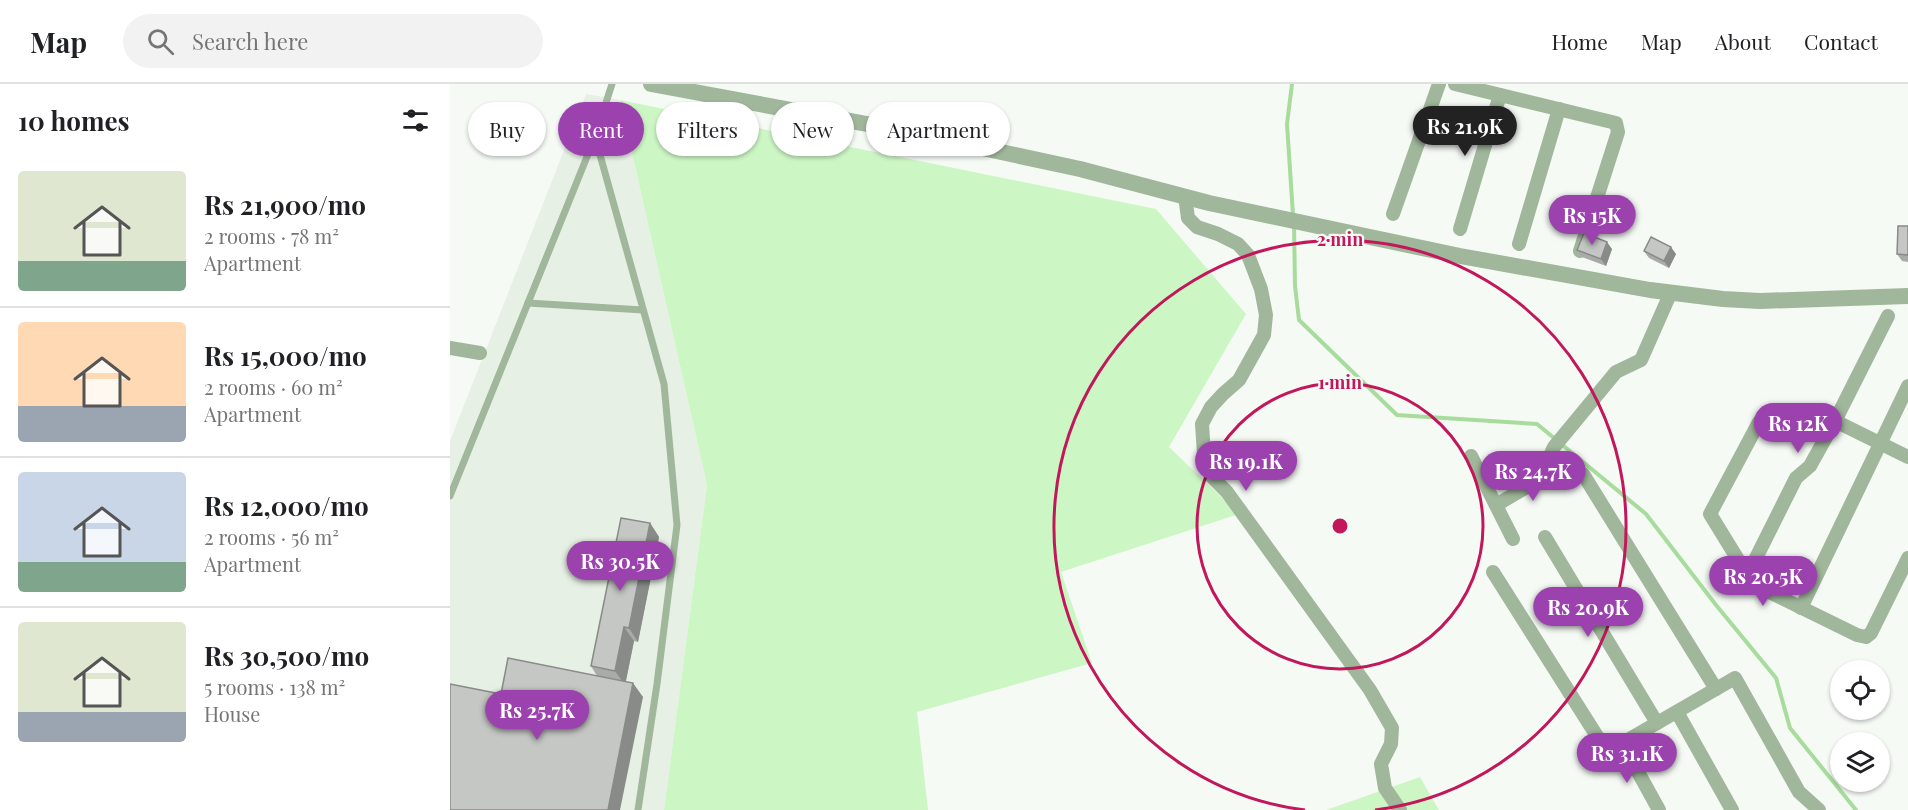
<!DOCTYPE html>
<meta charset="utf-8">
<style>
body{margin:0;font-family:"Playfair Display",serif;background:#f2f2f2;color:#202124;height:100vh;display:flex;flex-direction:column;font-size:22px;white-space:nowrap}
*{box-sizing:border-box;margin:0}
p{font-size:20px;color:#757577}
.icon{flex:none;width:33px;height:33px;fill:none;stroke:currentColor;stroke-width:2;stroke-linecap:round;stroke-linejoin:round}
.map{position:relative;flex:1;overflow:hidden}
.details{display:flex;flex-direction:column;background:#fff;width:450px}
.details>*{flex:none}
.top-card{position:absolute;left:18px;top:18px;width:570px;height:54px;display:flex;gap:12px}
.tools{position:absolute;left:1380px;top:576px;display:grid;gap:12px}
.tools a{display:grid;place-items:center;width:60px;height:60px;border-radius:50%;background:#fff;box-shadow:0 2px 4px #0004;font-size:30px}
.price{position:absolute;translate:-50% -51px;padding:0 14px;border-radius:21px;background:#9b42ae;color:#fff;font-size:20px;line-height:39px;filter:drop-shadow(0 2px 3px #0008)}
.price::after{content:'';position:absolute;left:50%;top:36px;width:18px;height:14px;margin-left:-9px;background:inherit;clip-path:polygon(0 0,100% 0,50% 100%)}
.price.active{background:#222;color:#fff}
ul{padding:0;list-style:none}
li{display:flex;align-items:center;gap:18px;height:150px;padding:0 18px}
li+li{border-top:2px solid #e0e0e0}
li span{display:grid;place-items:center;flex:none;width:168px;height:120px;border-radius:6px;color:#555}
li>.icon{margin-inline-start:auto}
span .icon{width:72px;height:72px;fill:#fffc;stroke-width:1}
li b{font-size:26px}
h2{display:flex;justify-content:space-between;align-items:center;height:72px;padding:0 18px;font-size:26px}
.tag{padding:0 21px;border-radius:27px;background:#fff;box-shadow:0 2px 4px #0004;font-size:21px;line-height:54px}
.tag.active{background:#9b42ae;color:#fff}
header{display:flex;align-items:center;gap:36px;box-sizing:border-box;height:84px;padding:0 30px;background:#fff;border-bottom:2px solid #e0e0e0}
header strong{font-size:28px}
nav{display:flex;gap:33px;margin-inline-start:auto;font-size:21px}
.search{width:420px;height:54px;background:#f2f2f2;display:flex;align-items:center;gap:15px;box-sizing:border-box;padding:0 21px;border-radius:33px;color:#757577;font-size:22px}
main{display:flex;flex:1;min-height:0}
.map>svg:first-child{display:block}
.built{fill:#e7f0e5}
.green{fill:#cdf6c5}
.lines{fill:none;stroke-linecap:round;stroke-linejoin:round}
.stream{stroke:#a7dc9c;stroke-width:4}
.service{stroke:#a0b79b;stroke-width:7}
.minor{stroke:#a0b79b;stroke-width:14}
.tertiary{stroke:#a0b79b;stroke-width:16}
.wall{fill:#a9aba8}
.shaded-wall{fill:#898b88}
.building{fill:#c4c7c3;stroke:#898b88;stroke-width:1.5}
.ring{fill:none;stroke:#c2185b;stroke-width:3}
.centre{fill:#c2185b;stroke:#f6faf5;stroke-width:3}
.ring-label{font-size:18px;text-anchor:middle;font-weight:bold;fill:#c2185b;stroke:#f6faf5;stroke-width:4.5;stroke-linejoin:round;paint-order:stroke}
</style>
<header>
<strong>Map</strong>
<div class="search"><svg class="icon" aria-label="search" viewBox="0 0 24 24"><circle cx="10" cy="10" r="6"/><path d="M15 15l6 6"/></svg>Search here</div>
<nav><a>Home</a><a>Map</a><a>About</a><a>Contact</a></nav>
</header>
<main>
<section class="details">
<h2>10 homes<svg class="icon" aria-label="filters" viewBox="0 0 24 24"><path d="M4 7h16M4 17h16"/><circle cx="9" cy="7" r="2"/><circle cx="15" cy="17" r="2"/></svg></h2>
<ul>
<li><span style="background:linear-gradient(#dfe7d0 75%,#7fa58c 0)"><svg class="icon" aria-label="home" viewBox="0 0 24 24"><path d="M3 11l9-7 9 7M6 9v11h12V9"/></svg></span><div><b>Rs 21,900/mo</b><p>2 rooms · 78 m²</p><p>Apartment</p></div></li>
<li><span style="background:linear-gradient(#ffd9b3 70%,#9aa5b1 0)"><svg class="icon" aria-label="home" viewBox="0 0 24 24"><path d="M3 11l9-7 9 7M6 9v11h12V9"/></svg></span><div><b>Rs 15,000/mo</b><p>2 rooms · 60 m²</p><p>Apartment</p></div></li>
<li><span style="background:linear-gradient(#c9d6e8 75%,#7fa58c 0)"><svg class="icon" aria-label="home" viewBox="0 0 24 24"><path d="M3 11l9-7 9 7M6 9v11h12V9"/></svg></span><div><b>Rs 12,000/mo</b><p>2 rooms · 56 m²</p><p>Apartment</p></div></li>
<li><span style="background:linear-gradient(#dfe7d0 75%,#9aa5b1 0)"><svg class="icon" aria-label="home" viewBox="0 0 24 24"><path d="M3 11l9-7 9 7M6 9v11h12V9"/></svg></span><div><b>Rs 30,500/mo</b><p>5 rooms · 138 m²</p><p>House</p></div></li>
</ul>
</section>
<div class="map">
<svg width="1458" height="726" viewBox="0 0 1458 726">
<rect width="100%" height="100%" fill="#f6faf5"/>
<path class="built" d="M136,10L170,16L257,401L214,726H0V357Z"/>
<g class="green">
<path d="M170,16L706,125L796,230L719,363L789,430L611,488L642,579L467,628L478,726H214L257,401Z"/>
<path d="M970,693L989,726H876Z"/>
</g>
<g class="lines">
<g class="stream">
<path d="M842,0L837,40L843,131"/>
<path d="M844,141L845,202L849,236L947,331L1087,340L1196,430L1266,521L1326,594L1340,644L1406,726"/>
</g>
<g class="service">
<path d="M145,53L214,300L227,441L207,600L188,726"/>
<path d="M78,219L193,226"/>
<path d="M0,412L145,53L162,0"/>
</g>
<g class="minor">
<path d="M1005,0L1166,39L1168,48L1130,167"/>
<path d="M735,112L738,134L747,143L768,150L788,160L798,171L811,205L816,231L814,251L789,296L773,310L761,323L752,340L754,370L762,393L777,408L920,606L942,644L941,660L931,680L935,704L950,726"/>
<path d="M943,130L989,0"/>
<path d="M1010,145L1050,11"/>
<path d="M1069,160L1109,25"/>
<path d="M1221,208L1191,276L1166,288L1104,363C1092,383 1113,402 1133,390L1266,605"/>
<path d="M0,264L30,269"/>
<path d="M1385,337L1458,373"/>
<path d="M1309,338L1260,430L1303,500L1407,551L1416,553L1421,549L1458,474"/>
<path d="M1021,372L1063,455"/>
<path d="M1046,421L1104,387"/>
<path d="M1095,453L1207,639"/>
<path d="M1043,488L1157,668L1285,594L1349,708L1369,726"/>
<path d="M1297,492L1346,394L1360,382L1385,337L1438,232"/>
<path d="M1351,524L1458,302"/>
<path d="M1227,628L1282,726"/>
<path d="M1172,659L1209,726"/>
</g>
<path class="tertiary" d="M201,0L444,45L630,85L759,119L1010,172L1200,206L1273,215L1310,217L1458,212"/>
</g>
<g class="wall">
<path d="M1458,142V178L1452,177L1447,170Z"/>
<path d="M1162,165L1156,182L1132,173L1127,166Z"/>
<path d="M1194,167L1226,170L1219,184L1199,174Z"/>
<path d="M200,439L209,453L188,558L184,557L176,597L193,613L51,610L147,592L141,582Z"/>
</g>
<g class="shaded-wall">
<path d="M1157,158L1162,165L1156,182L1151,175Z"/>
<path d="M1221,163L1226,170L1219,184L1214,177Z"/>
<path d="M200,439L209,453L188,558L179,544Z"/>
<path d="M174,543L184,557L175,601L165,587Z"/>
<path d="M183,599L193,613L170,726H158Z"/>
</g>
<g class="building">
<path d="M1448,142H1458V171L1447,170Z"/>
<path d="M1134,149L1157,158L1151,175L1127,166Z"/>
<path d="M1201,153L1221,163L1214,177L1194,167Z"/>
<path d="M171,434L200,439L179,544L174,543L165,587L141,582Z"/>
<path d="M58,574L183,599L158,726H0V600L51,610Z"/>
</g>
<g class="ring">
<circle cx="890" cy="442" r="143"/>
<path d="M855 726A286 286 0 1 1 925 726"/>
</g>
<circle cx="890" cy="442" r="9" class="centre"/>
<g class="ring-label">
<text x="890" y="162">2 min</text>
<text x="890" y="305">1 min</text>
</g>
</svg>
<div class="tools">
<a><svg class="icon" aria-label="locate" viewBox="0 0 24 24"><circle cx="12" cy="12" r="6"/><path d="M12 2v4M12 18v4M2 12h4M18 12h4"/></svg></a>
<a><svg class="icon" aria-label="layers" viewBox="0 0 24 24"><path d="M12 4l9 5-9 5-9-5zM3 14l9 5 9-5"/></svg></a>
</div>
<b class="price active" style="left:1015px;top:73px">Rs 21.9K</b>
<b class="price" style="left:1142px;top:162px">Rs 15K</b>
<b class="price" style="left:1348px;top:370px">Rs 12K</b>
<b class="price" style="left:796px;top:408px">Rs 19.1K</b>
<b class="price" style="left:1083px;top:418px">Rs 24.7K</b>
<b class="price" style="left:170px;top:508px">Rs 30.5K</b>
<b class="price" style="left:1313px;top:523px">Rs 20.5K</b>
<b class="price" style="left:1138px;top:554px">Rs 20.9K</b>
<b class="price" style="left:87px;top:657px">Rs 25.7K</b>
<b class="price" style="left:1177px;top:700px">Rs 31.1K</b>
<div class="top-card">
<a class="tag">Buy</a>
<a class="tag active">Rent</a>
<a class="tag">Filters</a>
<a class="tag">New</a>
<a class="tag">Apartment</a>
</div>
</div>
</main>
